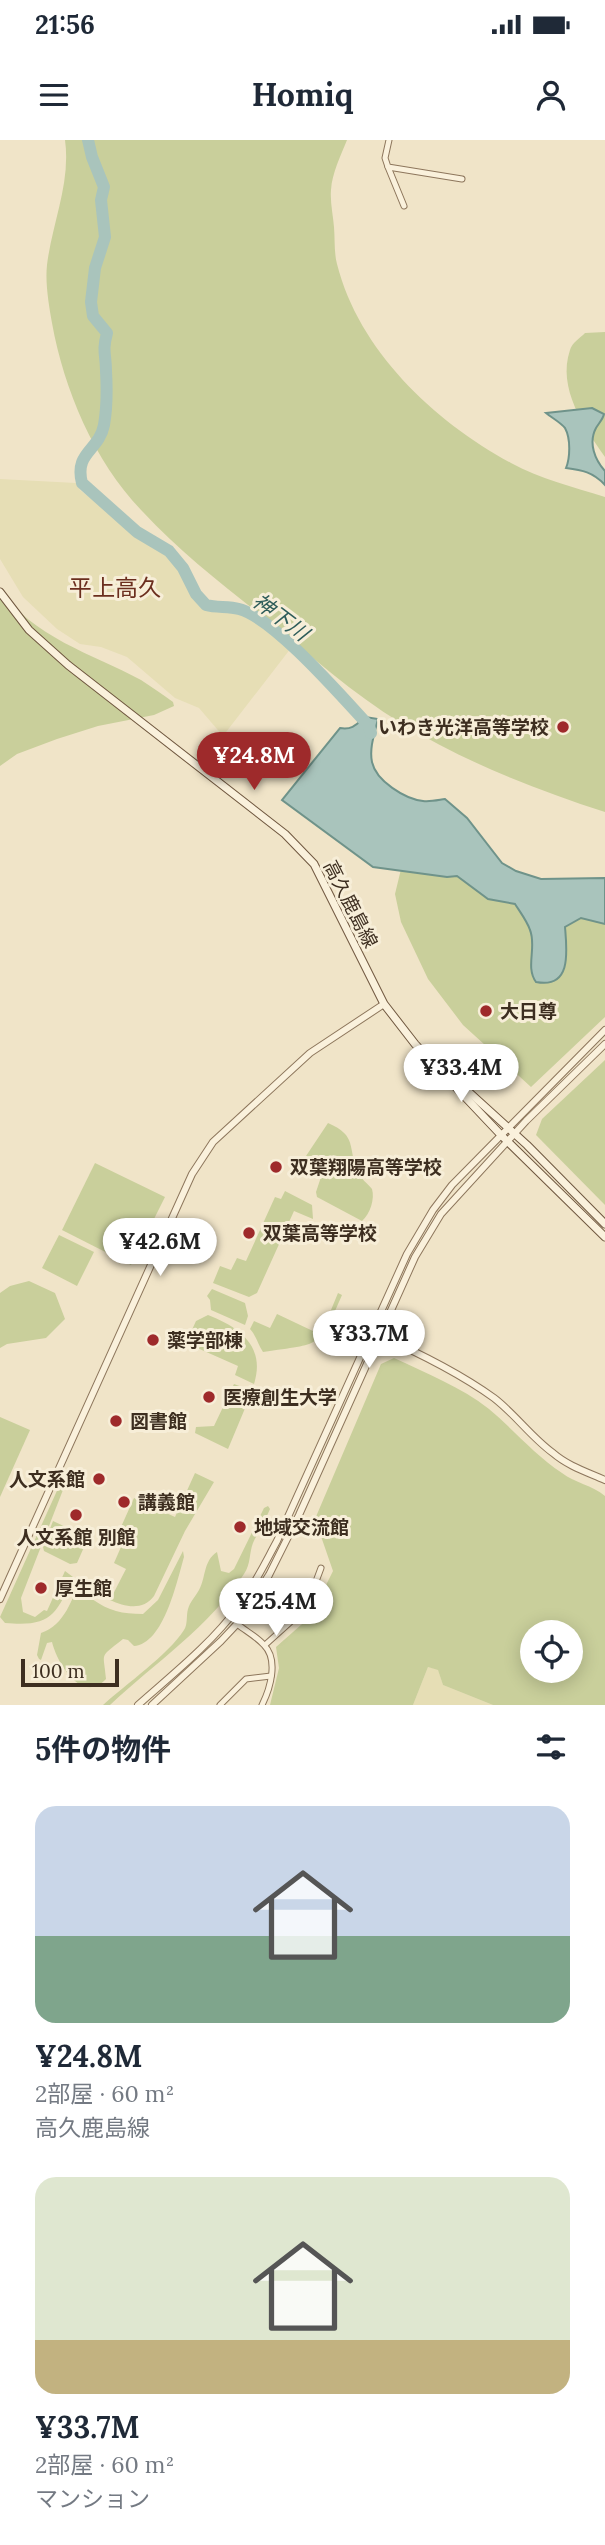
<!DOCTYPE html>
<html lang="ja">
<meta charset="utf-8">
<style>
body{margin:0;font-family:Lora,"Noto Sans JP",serif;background:#f6f6f7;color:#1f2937;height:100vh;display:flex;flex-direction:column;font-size:26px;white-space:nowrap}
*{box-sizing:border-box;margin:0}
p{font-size:23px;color:#747a83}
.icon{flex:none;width:38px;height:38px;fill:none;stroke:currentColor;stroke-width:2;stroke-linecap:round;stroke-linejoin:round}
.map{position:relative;height:1565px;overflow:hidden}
.drawer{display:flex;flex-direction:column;background:#fff;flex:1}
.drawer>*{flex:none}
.tools{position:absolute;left:520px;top:1480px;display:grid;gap:14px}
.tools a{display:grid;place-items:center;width:63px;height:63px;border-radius:50%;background:#fff;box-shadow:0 4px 18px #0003;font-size:35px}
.scale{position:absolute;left:21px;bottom:18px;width:98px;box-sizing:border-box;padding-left:7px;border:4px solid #3d2e20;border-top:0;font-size:19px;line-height:24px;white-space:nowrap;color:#3d2e20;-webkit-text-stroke:5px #f7eed8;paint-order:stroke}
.price{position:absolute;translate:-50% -60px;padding:0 16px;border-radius:24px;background:#fff;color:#222;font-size:23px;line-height:46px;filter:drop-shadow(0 2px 4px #0008)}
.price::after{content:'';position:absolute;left:50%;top:42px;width:21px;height:16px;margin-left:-10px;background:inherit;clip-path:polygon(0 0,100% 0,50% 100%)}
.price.on{background:#9e2a2b;color:#fff}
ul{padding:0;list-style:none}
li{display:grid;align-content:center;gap:14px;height:371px;padding:0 35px}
li span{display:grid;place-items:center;height:217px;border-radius:21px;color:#555}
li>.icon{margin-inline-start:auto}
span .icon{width:126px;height:126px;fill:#fffc;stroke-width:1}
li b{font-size:30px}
h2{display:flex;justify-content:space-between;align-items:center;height:84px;padding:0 35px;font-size:30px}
.status{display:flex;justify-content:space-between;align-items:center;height:49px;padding:0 35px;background:#fff;direction:ltr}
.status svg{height:19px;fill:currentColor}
header{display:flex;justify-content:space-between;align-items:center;height:91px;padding:0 35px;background:#fff;font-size:32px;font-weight:700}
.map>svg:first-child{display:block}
.farmland{fill:#e6deb5}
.green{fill:#c9cf9b;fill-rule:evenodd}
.water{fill:#a9c4bc;stroke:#6f938a;stroke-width:2}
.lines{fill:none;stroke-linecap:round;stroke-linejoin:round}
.river{stroke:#a9c4bc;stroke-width:12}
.minor-casing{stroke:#8d765c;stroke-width:7}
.tertiary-casing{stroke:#8d765c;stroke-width:8}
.secondary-casing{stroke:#6f573f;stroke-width:9}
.minor{stroke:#faf1dc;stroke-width:5}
.tertiary{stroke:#faf1dc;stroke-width:6}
.secondary{stroke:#faf1dc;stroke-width:7}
.poi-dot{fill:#9e2a2b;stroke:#f7eed8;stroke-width:2.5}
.labels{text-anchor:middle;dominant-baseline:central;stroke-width:6;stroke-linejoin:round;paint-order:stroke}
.poi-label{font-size:19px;font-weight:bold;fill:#3d2e20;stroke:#f7eed8;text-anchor:start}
.street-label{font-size:19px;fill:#3d2e20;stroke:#f7eed8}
.water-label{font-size:21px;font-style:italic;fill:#2f5d5a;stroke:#f7eed8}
.quarter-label{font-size:23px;fill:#6b2e1e;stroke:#f7eed8}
</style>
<div class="status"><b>21:56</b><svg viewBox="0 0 49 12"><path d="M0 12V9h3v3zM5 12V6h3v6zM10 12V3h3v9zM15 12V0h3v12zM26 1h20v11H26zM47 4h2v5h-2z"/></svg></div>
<header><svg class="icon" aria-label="menu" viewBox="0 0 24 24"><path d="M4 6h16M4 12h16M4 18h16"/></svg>Homiq<svg class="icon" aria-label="person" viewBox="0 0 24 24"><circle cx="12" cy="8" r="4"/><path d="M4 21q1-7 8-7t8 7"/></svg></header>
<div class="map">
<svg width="605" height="1565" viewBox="0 0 605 1565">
<rect width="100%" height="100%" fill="#f0e4c8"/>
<g class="farmland">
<path d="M0,339L76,343L80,350L149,404L169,413L196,456L220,471L246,473L291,508L223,596L199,568L175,558L127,517L101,507L80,504L57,489L23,457L0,419Z"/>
<path d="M428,1527L438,1529L443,1545L493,1565H413Z"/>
</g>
<g class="green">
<path d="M65,0H347C341,15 332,33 331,50C330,62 333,75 334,87C335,99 334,113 337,124C359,211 434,281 511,323C541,339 573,347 605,357V672C534,649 465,622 401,583C353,554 310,515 267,480C224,446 180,412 143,372C95,323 64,250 52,183C49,166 45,143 47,125C52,83 71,43 65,0Z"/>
<path d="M605,192V317C584,287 557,248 570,210C572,203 580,198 585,193Z"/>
<path d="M0,448C31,497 93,514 141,540C152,547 163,555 173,562L174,566L154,575L98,586L57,599L17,614L0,626Z"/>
<path d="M486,707L509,729L605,770V877L531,947L463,885L428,839L401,782L395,754L402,725Z"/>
<path d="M605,920V1065L536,995L542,979Z"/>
<path d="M328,983C358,996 347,1007 358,1032C361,1039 367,1043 372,1049C375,1059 370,1074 362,1081L317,1057L316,1052L324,1028L306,1016Z"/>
<path d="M95,1023L165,1057L131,1125L62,1090Z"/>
<path d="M285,1051L312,1065L313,1079L294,1071L257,1153L249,1157L213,1143L220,1126L231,1130L237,1118L246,1121L275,1057L281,1059Z"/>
<path d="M59,1095L94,1112L77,1146L42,1128Z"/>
<path d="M29,1141L55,1153L65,1179L46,1198L7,1204L0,1208V1153L10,1146Z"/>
<path d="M212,1149L245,1163L248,1176L245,1185L211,1170L210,1160L207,1156Z"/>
<path d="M338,1153L342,1155C318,1210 322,1203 263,1212C258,1205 257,1197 250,1189L254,1181L270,1188L277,1174L315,1192L324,1187Z"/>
<path d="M208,1175C239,1187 266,1206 254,1244L235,1235L238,1226L186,1203L196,1181Z"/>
<path d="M394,1218C426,1233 461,1247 489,1269C514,1290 535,1315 562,1333C575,1343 592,1345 605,1356V1565H493L443,1545L438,1530L428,1527L413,1565H270L279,1528L276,1507L310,1477L333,1431L315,1379L381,1224ZM532,1493H570V1531H532Z"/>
<path d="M234,1244L250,1250L251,1254L228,1309L195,1293L196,1287L214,1286Z"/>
<path d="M0,1277L30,1290L0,1357Z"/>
<path d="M65,1333H68V1337L21,1458L23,1472L35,1477L44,1470L47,1471L65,1431L73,1437C56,1476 50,1487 5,1483L0,1477Z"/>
<path d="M195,1333L214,1342L185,1391L154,1456C143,1471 125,1467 110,1460L126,1429L114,1423L128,1391L121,1387L134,1358L175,1377Z"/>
<path d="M268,1366L270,1369C265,1381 258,1392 253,1403C249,1413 251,1424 244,1434C209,1487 156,1522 110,1565H103C126,1544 168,1515 184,1490C188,1484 186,1476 188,1469C190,1462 195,1457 199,1450C206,1438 203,1421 217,1412L221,1431L229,1433L234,1429L264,1368Z"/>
<path d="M53,1381L81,1394L85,1386L92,1389L77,1423L70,1424L44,1411L43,1407Z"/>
<path d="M183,1411L184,1417C177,1441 164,1504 134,1506L128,1500L123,1499C98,1519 104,1511 106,1539C82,1565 57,1523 52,1502L47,1503L41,1520L39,1519L37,1515L41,1493C65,1485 72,1459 81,1438L87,1440L94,1454L92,1459C109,1471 122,1474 143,1474L158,1460Z"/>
</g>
<g class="water">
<path d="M592,268L604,274C603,279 599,283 596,288C588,303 595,320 605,331V345C593,332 582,330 566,328C570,318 571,299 565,288C560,282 552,278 546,273Z"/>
<path d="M365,577L378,579C375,592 369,608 372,622C376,641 405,659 423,661C430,662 438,660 445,659L467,678L502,723L516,731L541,739L605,738V784L581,778L565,787C567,811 572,849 536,842C525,827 537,807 530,790C527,781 520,772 515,764L488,759L457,736L447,737L373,727L282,660L340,588C352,590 356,585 365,577Z"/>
</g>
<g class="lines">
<path class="river" d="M88,0L92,17L104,47L101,60L105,97L95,128L91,162L93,176L107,193C102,212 106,214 106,231C107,248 107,268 104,285C99,311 74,312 82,343L137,392L169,411L183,428L196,454L206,465C217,468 228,466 239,469C274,478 342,557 369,586L371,593"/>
<defs>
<g id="minor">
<path d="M389,0L385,18L388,27L462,39"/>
<path d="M388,27L404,66"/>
<path d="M237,1484C246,1491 257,1497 264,1505C279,1520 270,1549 262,1565"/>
<path d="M265,1505L306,1468L321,1428"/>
<path d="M220,1565L246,1539L271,1536"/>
</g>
<g id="tertiary">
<path d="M376,1194C417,1212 458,1232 494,1258C515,1274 531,1297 553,1313C568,1326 587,1332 605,1340"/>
<path d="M0,1459L192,1034L213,1002L310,913L384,864"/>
<path d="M138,1565C173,1534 211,1504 239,1466C254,1446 265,1423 277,1401L407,1114L433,1070L452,1045L605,890"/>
<path d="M152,1565L221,1501L237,1484L269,1435L299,1375L415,1117L441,1074L526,981L605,904"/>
</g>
<g id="secondary">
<path d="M0,452L29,490L68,525L285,694L314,724L384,864L415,904L501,995L605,1097"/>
<path d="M438,924L527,1005L605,1084"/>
</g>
</defs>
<use href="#minor" class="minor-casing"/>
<use href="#tertiary" class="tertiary-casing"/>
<use href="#secondary" class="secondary-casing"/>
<use href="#minor" class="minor"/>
<use href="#tertiary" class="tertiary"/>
<use href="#secondary" class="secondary"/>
</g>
<g class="poi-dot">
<circle cx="563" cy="587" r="7"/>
<circle cx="486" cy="871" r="7"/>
<circle cx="276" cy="1027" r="7"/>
<circle cx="249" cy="1093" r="7"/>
<circle cx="153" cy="1200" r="7"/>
<circle cx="209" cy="1257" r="7"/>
<circle cx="116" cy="1281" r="7"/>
<circle cx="99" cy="1339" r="7"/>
<circle cx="124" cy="1362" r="7"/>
<circle cx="76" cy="1375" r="7"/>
<circle cx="240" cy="1387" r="7"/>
<circle cx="41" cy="1448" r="7"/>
</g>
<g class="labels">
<g class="poi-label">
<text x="549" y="587" text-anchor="end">いわき光洋高等学校</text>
<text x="500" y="871">大日尊</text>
<text x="290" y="1027">双葉翔陽高等学校</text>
<text x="263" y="1093">双葉高等学校</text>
<text x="167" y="1200">薬学部棟</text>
<text x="223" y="1257">医療創生大学</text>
<text x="130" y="1281">図書館</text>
<text x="85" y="1339" text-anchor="end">人文系館</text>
<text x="138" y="1362">講義館</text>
<text x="254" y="1387">地域交流館</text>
<text x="76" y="1397" text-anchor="middle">人文系館 別館</text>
<text x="55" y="1448">厚生館</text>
</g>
<g class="street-label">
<text transform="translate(351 764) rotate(63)">高久鹿島線</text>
</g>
<g class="water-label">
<text transform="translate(281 477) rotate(37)">神下川</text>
</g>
<g class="quarter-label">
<text x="115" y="447">平上高久</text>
</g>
</g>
</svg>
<div class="tools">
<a><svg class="icon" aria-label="locate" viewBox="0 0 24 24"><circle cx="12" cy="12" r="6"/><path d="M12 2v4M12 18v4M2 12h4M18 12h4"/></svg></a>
</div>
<div class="scale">100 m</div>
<b class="price on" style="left:254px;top:652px">¥24.8M</b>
<b class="price" style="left:461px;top:964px">¥33.4M</b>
<b class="price" style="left:160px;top:1138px">¥42.6M</b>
<b class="price" style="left:369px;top:1230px">¥33.7M</b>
<b class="price" style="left:276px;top:1498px">¥25.4M</b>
</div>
<section class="drawer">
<h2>5件の物件<svg class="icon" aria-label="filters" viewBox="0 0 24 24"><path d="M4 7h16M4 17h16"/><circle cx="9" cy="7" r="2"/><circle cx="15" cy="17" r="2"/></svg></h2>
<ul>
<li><span style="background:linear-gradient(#c9d6e8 60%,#7fa58c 0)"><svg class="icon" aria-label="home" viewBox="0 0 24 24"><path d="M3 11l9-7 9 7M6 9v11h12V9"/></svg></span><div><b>¥24.8M</b><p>2部屋 · 60 m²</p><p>高久鹿島線</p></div></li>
<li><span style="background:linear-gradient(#dfe7d0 75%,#c2b280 0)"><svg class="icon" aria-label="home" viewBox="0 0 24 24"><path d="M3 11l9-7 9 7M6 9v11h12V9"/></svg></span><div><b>¥33.7M</b><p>2部屋 · 60 m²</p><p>マンション</p></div></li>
</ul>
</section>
